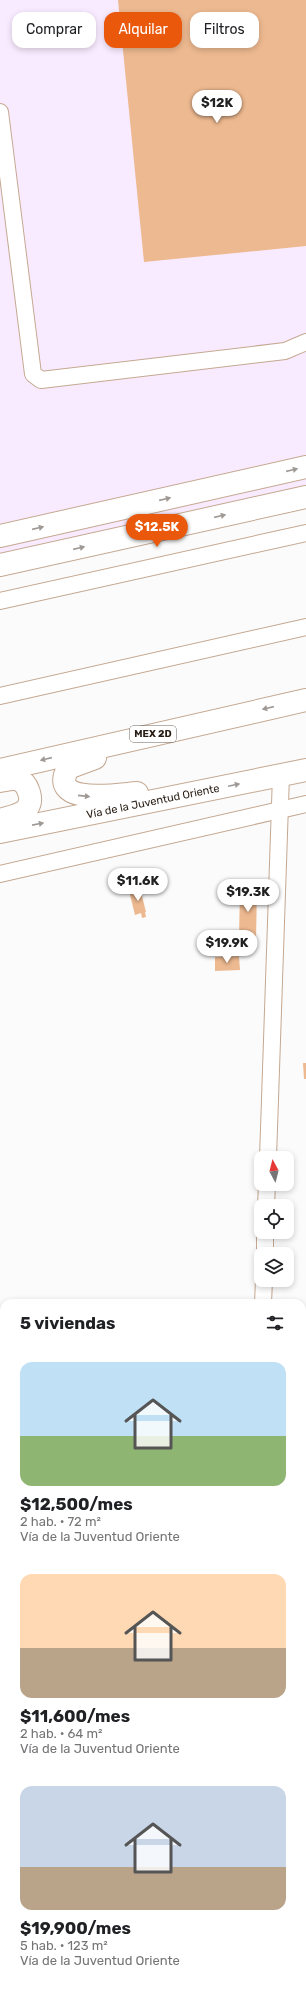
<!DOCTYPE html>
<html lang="es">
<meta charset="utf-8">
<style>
body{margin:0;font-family:Rubik,sans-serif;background:#f2f2f2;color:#202124;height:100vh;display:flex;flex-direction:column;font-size:15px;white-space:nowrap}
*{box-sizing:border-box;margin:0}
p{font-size:13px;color:#757577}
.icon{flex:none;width:22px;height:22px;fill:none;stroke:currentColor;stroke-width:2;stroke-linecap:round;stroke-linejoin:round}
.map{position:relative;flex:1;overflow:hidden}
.panel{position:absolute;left:0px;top:1299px;width:306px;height:692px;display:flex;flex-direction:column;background:#fff;border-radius:12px 12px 0 0;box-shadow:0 2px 6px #0003}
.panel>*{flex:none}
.hud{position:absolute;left:12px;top:12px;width:282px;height:36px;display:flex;gap:8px}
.needle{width:26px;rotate:353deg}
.buttons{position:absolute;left:254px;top:1151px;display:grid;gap:8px}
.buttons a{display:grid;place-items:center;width:40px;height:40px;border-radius:8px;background:#fff;box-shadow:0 2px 6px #0003;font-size:20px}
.price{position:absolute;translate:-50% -34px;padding:0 9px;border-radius:14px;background:#fff;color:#222;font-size:13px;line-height:26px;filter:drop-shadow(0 1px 2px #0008)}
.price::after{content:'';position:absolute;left:50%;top:24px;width:12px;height:9px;margin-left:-6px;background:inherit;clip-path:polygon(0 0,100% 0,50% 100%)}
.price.active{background:#ea580c;color:#fff}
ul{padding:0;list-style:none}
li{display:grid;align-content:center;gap:8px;height:212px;padding:0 20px}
li span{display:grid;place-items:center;height:124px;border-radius:12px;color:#555}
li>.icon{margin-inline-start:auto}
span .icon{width:72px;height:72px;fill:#fffc;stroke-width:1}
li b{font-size:17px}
h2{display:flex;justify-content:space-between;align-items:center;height:48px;padding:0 20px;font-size:17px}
.chip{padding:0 14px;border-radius:12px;background:#fff;box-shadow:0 2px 6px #0003;font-size:14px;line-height:36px}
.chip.active{background:#ea580c;color:#fff}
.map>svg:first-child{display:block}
.industrial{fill:#f9ebff}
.building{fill:#edb990}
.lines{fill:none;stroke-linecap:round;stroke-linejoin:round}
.lane-casing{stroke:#c5a891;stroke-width:18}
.secondary-casing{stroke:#c5a891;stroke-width:24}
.highway-casing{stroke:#c5a891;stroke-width:24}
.lane{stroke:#fff;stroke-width:16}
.secondary{stroke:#fff;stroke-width:22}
.highway{stroke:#fff;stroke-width:22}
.oneway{fill:#9e9995}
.labels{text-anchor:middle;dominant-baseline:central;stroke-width:3;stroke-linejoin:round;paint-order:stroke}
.shield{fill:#fff;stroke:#68615a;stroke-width:1}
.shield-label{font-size:10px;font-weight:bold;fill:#281d14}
.street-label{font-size:11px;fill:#281d14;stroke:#fff}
</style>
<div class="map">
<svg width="306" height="1991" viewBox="0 0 306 1991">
<rect width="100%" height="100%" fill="#fbfbfb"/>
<path class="industrial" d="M0,0H306V508L0,577Z"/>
<g class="building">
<path d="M118,0H306V246L144,262Z"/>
<path d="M140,888L146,912H145L146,917L142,918L141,913L135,915L129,891Z"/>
<path d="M240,888H257L256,939L239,938Z"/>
<path d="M239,956L240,970L215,971V957Z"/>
<path d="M303,1063H306V1079H304Z"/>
<path d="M306,1319V1350H302V1320Z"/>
<rect x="302" y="1363" width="2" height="18"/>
<path d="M302,1618H305L304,1634H302Z"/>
<rect x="267" y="1987" width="23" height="4"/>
</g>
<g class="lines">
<defs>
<g id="lane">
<path d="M0,112L33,374L41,380L285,351L306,342"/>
<path d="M0,601L306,533"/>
<path d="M0,696L306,627"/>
<path d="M0,874L306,804"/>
<path d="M268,1158L281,775"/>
<path d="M266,1206L267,1184"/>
<path d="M265,1254V1232"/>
<path d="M263,1303L264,1280"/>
<path d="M239,1991L240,1987"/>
</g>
<g id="secondary">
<path d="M0,536L306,467"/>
<path d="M0,565L306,497"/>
</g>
<g id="highway">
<path d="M95,758L68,768C47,807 120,794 137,793"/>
<path d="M0,770L306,700"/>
<path d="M0,781C6,780 14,778 19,780C28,783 33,799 28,807C23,815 9,817 0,820"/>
<path id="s1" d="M0,832L306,770"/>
</g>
</defs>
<use href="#lane" class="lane-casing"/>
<use href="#secondary" class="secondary-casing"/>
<use href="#highway" class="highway-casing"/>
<use href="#lane" class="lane"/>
<use href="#secondary" class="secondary"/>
<use href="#highway" class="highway"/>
</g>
<defs><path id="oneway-solid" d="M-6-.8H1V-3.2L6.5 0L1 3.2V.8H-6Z"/></defs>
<g class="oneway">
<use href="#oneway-solid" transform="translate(292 470) rotate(-13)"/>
<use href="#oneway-solid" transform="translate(165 499) rotate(-13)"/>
<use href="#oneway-solid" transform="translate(220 516) rotate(-13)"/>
<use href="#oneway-solid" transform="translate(38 528) rotate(-13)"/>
<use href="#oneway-solid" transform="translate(79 548) rotate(-13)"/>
<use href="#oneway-solid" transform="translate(268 708) rotate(167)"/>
<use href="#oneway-solid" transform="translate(46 759) rotate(167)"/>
<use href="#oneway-solid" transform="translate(234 785) rotate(-12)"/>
<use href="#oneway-solid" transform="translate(84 796) rotate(6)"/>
<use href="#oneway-solid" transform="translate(38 824) rotate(-11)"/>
</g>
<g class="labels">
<rect class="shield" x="130" y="726" width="46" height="16" rx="3"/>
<g class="shield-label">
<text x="153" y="734">MEX 2D</text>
</g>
<g class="street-label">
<text stroke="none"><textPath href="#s1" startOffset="156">Vía de la Juventud Oriente</textPath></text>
</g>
</g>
</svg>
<div class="buttons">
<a><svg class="needle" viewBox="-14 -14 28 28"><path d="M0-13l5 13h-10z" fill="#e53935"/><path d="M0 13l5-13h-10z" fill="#757577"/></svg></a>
<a><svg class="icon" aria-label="locate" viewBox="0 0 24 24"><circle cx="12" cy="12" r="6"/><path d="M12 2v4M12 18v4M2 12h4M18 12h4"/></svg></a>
<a><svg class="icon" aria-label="layers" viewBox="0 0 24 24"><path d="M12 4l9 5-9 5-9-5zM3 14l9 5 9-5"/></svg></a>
</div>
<b class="price" style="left:217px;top:124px">$12K</b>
<b class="price active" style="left:157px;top:548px">$12.5K</b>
<b class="price" style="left:138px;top:902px">$11.6K</b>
<b class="price" style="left:248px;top:913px">$19.3K</b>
<b class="price" style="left:227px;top:964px">$19.9K</b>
<div class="hud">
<a class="chip">Comprar</a>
<a class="chip active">Alquilar</a>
<a class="chip">Filtros</a>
</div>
<section class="panel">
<h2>5 viviendas<svg class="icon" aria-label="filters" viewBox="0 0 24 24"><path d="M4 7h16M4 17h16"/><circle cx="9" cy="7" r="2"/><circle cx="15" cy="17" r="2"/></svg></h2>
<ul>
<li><span style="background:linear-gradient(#bfe0f5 60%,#8fb573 0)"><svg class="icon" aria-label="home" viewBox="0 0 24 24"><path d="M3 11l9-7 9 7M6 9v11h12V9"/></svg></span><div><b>$12,500/mes</b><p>2 hab. · 72 m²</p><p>Vía de la Juventud Oriente</p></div></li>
<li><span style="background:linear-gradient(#ffd9b3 60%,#b9a48a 0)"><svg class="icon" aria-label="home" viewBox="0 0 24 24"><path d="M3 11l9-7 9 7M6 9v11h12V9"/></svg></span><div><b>$11,600/mes</b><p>2 hab. · 64 m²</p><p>Vía de la Juventud Oriente</p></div></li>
<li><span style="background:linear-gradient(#c9d6e8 65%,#b9a48a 0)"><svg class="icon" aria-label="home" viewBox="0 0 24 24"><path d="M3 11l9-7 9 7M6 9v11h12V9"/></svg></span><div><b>$19,900/mes</b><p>5 hab. · 123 m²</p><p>Vía de la Juventud Oriente</p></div></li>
</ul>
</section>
</div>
